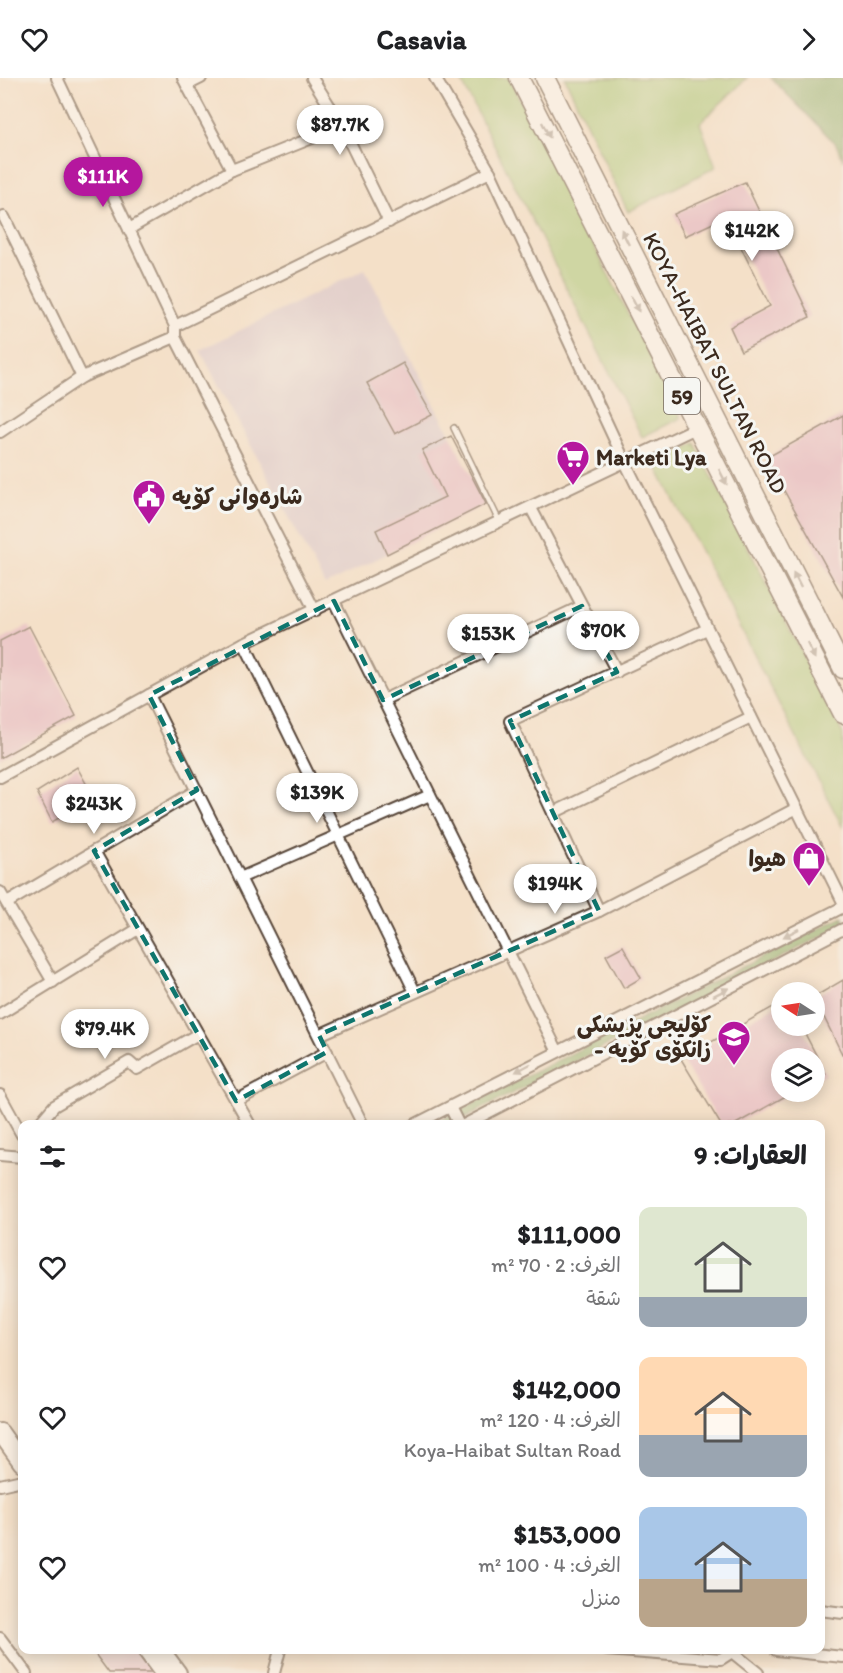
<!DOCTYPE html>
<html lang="ar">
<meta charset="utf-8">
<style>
body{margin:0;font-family:Itim,"Playpen Sans Arabic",sans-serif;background:#f2f2f2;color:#202124;direction:rtl;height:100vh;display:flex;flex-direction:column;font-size:22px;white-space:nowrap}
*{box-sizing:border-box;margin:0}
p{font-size:20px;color:#757577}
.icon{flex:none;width:33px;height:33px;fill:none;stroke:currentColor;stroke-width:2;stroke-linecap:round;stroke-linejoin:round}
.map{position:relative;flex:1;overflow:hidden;direction:ltr}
.details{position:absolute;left:18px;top:1042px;width:807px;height:534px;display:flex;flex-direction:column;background:#fff;border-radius:12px;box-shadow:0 3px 15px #0003;direction:rtl}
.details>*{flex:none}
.needle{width:39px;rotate:282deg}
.buttons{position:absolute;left:771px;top:904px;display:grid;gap:12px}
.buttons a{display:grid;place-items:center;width:54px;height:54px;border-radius:50%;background:#fff;box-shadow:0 3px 15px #0003;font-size:30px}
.price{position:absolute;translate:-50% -51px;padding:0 14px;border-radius:21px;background:#fff;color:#222;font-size:20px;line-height:39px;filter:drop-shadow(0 2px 3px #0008)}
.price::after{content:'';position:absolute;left:50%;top:36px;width:18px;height:14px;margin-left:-9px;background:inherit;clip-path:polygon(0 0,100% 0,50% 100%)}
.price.on{background:#b5179e;color:#fff}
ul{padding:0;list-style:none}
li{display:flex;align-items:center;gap:18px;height:150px;padding:0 18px}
li span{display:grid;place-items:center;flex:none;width:168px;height:120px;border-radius:12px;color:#555}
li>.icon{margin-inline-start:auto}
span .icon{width:72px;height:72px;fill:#fffc;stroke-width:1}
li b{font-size:26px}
h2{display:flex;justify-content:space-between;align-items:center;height:72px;padding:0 18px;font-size:26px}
header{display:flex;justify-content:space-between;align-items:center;height:78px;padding:0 18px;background:#fff;font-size:27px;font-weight:700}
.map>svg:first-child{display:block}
.industrial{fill:#cfbdcf}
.green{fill:#a2c974;stroke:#6e7a49;stroke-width:1.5}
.forest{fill:#81ad66;stroke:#5e6c42;stroke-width:1.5}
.building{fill:#e1aac5}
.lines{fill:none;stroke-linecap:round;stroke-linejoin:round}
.lane-casing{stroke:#574538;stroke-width:8}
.street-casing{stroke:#574538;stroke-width:14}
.secondary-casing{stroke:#574538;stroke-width:20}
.primary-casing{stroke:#574538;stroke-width:21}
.lane{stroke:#fff;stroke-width:5}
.street{stroke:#fff;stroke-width:10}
.secondary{stroke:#fff;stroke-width:16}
.primary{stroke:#fff;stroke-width:18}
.oneway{fill:#a79f9a}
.marked{fill:none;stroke:#0f766e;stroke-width:4.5;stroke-dasharray:12 8;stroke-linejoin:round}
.labels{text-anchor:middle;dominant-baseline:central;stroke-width:6;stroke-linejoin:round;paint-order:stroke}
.shield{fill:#f6f6f2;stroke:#73675e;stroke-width:1.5}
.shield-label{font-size:21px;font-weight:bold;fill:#3b2a1e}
.street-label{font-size:22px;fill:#3b2a1e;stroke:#f6f6f2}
.poi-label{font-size:22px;font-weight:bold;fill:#3b2a1e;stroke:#f6f6f2;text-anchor:start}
</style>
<header><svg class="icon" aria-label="forward" viewBox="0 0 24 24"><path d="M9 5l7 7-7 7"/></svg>Casavia<svg class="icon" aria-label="heart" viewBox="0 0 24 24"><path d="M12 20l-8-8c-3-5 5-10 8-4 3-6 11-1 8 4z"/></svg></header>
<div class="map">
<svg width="843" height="1595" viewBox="0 0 843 1595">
<rect width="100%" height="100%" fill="#f6f6f2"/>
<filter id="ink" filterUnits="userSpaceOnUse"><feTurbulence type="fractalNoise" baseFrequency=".0167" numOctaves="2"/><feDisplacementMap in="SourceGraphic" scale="12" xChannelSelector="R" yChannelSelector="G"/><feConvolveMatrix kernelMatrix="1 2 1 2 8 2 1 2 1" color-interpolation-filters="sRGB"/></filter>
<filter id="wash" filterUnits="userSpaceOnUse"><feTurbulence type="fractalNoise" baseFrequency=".008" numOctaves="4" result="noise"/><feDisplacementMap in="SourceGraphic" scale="24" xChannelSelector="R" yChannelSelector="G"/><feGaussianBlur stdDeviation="1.35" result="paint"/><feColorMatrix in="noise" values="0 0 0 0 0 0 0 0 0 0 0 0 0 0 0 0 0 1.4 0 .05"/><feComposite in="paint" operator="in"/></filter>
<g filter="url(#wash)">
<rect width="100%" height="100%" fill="#f4e0c8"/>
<path class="industrial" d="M365,191L486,426L325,507L200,272Z"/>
<g class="green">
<path d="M460,0H509L681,340L642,359Z"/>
<path d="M565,0H747L700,45L716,89L628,134Z"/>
<path d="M695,365L843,656V750L656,387Z"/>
</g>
<g class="forest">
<path d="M771,0H843V82L836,66Z"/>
<path d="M843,838V848L450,1047H430Z"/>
</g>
<g id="blocks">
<g class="building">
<path d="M745,104L810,239L741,273L730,249L770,228L726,139L685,158L674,136Z"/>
<path d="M403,285L432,337L395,356L367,305Z"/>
<path d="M843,337V519L766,380Z"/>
<path d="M451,358L486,426L387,476L376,452L445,419L422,372Z"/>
<path d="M29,548L76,638L0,680V563Z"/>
<path d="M77,689L94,720L52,744L37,714Z"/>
<path d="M623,868L641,900L624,910L606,877Z"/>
<path d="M843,902V978L814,919Z"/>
<path d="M782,924V948H801L826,996L814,1002V981H782V1014H793L734,1047H721L681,981Z"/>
<path d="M92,1572H141L158,1595H109Z"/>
</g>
</g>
</g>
<g filter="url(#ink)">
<use href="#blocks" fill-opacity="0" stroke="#574538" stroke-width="1.5"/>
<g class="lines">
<defs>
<path id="lane" d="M454,350L499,443"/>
<g id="street">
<path d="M57,0L175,248"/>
<path d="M183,0L232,92"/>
<path d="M312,0L342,48L389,144"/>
<path d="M435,0L490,94L625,384L843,824"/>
<path d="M187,7L201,0"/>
<path d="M4,139L82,299"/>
<path d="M129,151L232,92L342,48"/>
<path d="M175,259L315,533"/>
<path d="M0,354L82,299L175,259V248L490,94"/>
<path d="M531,430L617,594"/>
<path d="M334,523L557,972"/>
<path d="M244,565L415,914"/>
<path d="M149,617L363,1047"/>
<path d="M383,622L582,528"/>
<path d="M0,699L244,565L698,349"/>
<path d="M553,735L751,639"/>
<path d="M94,773L250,1047"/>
<path d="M240,800L430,717"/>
<path d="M0,814L53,904"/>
<path d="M7,825L197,712"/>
<path d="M599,833L510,643L707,551"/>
<path d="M0,936L138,851"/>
<path d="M319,957L599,833L797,730"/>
<path d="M0,1017L22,1057"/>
<path d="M236,1023L327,974"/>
<path d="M450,1029L459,1047"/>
<path d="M38,1047L54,1028L129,984L137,991L198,956"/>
<path d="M414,1047L843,829"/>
<path d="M464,1047L843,851"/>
<path d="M0,1077L22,1079"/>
<path d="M0,1407L22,1402"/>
<path d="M820,1532L843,1535"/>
<path d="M0,1560L26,1595"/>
<path d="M607,1572L721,1581L735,1572"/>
<path d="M776,1572L843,1579"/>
<path d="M732,1574L758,1595"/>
<path d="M274,1595L280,1572"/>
</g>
<g id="secondary">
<path d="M0,1354L22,1385"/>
<path d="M146,1572L163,1595"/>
<path d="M161,1572L178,1595"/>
</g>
<g id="primary">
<path d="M519,0L843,636"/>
<path d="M545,0L843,591"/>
</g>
</defs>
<use href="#lane" class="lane-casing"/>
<use href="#street" class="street-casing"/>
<use href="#secondary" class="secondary-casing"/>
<use href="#primary" class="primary-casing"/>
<use href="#lane" class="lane"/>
<use href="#street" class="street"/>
<use href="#secondary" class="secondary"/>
<use href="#primary" class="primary"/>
</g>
<defs><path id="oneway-solid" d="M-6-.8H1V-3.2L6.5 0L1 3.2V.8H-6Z" transform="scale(1.5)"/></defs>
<g class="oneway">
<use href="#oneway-solid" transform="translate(546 52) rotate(63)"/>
<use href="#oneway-solid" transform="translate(625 159) rotate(-116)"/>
<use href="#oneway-solid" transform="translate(635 226) rotate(63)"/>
<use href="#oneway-solid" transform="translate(723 399) rotate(63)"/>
<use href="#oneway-solid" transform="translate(797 502) rotate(-117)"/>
<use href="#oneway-solid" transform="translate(811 573) rotate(63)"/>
<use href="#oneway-solid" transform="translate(791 855) rotate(153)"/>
<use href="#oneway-solid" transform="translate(721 914) rotate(-27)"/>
<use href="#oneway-solid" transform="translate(523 990) rotate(152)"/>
</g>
</g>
<path d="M0 0H843V1595H0ZM334,523L383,622L582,528L617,594L510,643L599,833L319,957L327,974L236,1023L94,773L197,712L149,617Z" fill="#f4e0c8" fill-opacity=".55" fill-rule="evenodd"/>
<path class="marked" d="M334,523L383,622L582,528L617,594L510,643L599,833L319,957L327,974L236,1023L94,773L197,712L149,617Z"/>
<defs>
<symbol id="supermarket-pin" viewBox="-11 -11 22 30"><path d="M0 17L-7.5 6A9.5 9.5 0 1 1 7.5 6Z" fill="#b5179e" stroke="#f6f6f2"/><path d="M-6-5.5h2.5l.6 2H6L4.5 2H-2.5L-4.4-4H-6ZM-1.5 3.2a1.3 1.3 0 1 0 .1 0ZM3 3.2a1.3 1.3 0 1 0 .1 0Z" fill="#fff"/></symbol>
<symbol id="civic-pin" viewBox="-11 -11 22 30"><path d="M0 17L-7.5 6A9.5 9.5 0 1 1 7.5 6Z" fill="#b5179e" stroke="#f6f6f2"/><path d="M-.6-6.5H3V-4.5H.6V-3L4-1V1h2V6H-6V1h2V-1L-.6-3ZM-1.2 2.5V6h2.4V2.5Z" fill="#fff"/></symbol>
<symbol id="shop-pin" viewBox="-11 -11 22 30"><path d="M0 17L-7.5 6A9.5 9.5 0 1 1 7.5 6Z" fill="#b5179e" stroke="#f6f6f2"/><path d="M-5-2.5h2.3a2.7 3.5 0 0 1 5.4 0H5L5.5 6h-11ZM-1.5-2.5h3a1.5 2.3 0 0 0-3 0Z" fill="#fff"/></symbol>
<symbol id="university-pin" viewBox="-11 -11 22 30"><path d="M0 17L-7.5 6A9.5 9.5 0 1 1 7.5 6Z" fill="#b5179e" stroke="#f6f6f2"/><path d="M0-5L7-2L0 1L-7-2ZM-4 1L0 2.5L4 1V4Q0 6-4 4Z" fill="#fff"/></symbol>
</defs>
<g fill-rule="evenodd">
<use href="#supermarket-pin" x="554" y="360" width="38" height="52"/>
<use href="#civic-pin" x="130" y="399" width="38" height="52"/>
<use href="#shop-pin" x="790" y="761" width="38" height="52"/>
<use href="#university-pin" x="715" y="940" width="38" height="52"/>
</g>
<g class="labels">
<rect class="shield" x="664" y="300" width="36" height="36" rx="4.5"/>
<g class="shield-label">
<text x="682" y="318">59</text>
</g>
<g class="street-label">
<text transform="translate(715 285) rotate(63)">KOYA-HAIBAT SULTAN ROAD</text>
</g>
<g class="poi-label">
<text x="596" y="379">Marketi Lya</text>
<text x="172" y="418">شارەوانی کۆیە</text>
<text x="786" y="780" text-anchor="end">هیوا</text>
<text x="711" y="946" text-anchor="end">کۆلیجی پزیشکی<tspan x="711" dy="25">- زانکۆی کۆیە</tspan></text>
</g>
</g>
</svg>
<div class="buttons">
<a><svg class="needle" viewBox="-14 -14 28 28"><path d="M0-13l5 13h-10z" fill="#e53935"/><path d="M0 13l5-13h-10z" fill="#757577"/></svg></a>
<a><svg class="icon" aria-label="layers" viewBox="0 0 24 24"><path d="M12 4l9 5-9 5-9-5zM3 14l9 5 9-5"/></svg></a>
</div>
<b class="price" style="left:340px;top:78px">$87.7K</b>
<b class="price on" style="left:103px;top:130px">$111K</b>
<b class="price" style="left:752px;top:184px">$142K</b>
<b class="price" style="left:603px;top:584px">$70K</b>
<b class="price" style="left:488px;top:587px">$153K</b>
<b class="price" style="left:317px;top:746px">$139K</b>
<b class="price" style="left:94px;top:757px">$243K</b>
<b class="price" style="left:555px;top:837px">$194K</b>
<b class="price" style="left:105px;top:982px">$79.4K</b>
<section class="details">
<h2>العقارات: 9<svg class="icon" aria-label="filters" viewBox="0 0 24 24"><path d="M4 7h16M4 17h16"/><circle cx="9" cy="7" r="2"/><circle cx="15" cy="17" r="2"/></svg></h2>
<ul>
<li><span style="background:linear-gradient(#dfe7d0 75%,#9aa5b1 0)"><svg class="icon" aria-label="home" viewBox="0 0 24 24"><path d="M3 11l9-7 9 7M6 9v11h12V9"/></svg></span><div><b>$111,000</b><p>الغرف: 2 · 70 m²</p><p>شقة</p></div><svg class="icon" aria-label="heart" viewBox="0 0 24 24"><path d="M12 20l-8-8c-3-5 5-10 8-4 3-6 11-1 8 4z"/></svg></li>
<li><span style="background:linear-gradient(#ffd9b3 65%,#9aa5b1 0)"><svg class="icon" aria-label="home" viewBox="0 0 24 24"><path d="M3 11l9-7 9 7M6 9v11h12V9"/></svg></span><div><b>$142,000</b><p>الغرف: 4 · 120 m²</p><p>Koya-Haibat Sultan Road</p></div><svg class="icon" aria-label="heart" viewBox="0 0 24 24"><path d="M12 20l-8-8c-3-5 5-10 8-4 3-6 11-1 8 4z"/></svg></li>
<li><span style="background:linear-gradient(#a9c7e8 60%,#b9a48a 0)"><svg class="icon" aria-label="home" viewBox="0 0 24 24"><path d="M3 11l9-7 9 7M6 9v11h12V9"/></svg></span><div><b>$153,000</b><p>الغرف: 4 · 100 m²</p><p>منزل</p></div><svg class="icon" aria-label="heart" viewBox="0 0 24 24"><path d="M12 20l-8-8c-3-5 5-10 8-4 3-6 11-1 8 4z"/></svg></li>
</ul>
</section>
</div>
